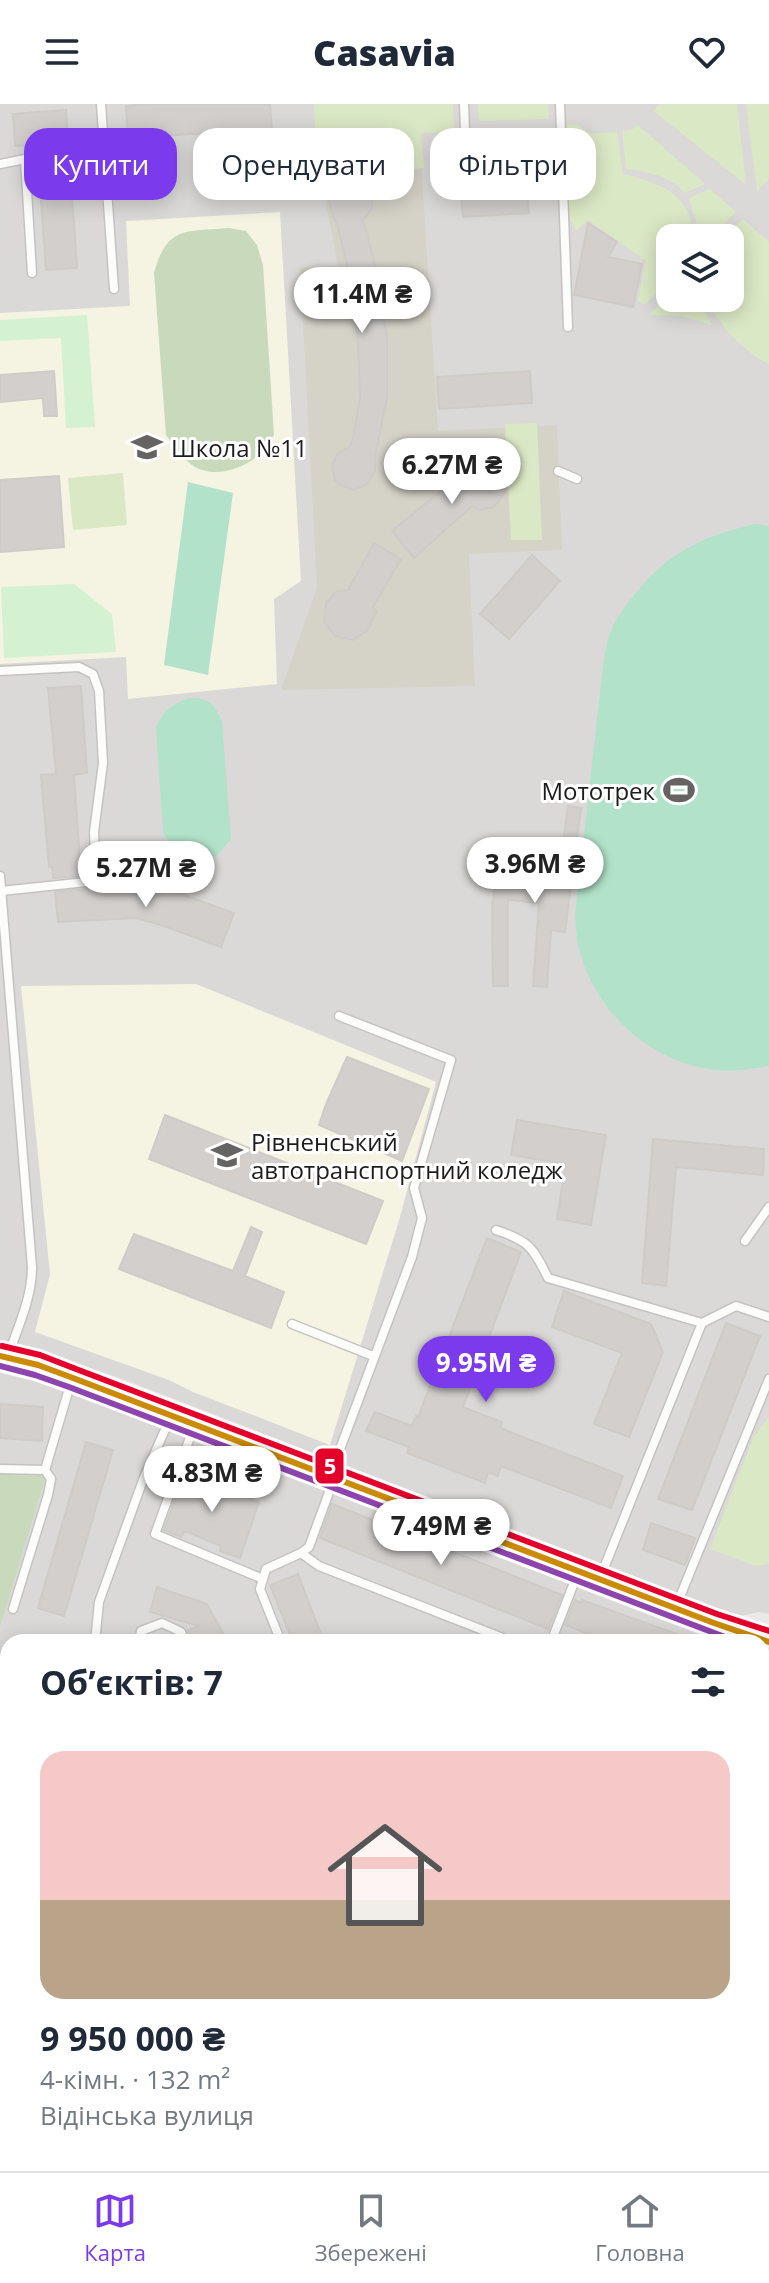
<!DOCTYPE html>
<html lang="uk">
<meta charset="utf-8">
<style>
body{margin:0;font-family:"Open Sans",sans-serif;background:#f2f2f3;color:#1f2937;height:100vh;display:flex;flex-direction:column;font-size:30px;white-space:nowrap}
*{box-sizing:border-box;margin:0}
p{font-size:26px;color:#747a83}
.icon{flex:none;width:44px;height:44px;fill:none;stroke:currentColor;stroke-width:2;stroke-linecap:round;stroke-linejoin:round}
.map{position:relative;flex:1;overflow:hidden}
.panel{position:absolute;left:0px;top:1530px;width:770px;height:538px;display:flex;flex-direction:column;background:#fff;border-radius:24px 24px 0 0;box-shadow:0 4px 20px #0003}
.panel>*{flex:none}
.top-card{position:absolute;left:24px;top:24px;width:722px;height:72px;display:flex;gap:16px}
.buttons{position:absolute;left:656px;top:120px;display:grid;gap:16px}
.buttons a{display:grid;place-items:center;width:88px;height:88px;border-radius:16px;background:#fff;box-shadow:0 4px 20px #0003;font-size:40px}
.price{position:absolute;translate:-50% -68px;padding:0 18px;border-radius:28px;background:#fff;color:#222;font-size:26px;line-height:52px;filter:drop-shadow(0 2px 4px #0008)}
.price::after{content:'';position:absolute;left:50%;top:48px;width:24px;height:18px;margin-left:-12px;background:inherit;clip-path:polygon(0 0,100% 0,50% 100%)}
.price.current{background:#7c3aed;color:#fff}
ul{padding:0;list-style:none}
li{display:grid;align-content:center;gap:16px;height:424px;padding:0 40px}
li+li{border-top:2px solid #e0e1e3}
li span{display:grid;place-items:center;height:248px;border-radius:24px;color:#555}
li>.icon{margin-inline-start:auto}
span .icon{width:144px;height:144px;fill:#fffc;stroke-width:1}
li b{font-size:34px}
h2{display:flex;justify-content:space-between;align-items:center;height:96px;padding:0 40px;font-size:34px}
.tag{padding:0 28px;border-radius:24px;background:#fff;box-shadow:0 4px 20px #0003;font-size:28px;line-height:72px}
.tag.current{background:#7c3aed;color:#fff}
header{display:flex;justify-content:space-between;align-items:center;height:104px;padding:0 40px;background:#fff;font-size:36px;font-weight:800}
.tab-bar{display:flex;justify-content:space-around;align-items:center;height:112px;border-top:2px solid #e0e1e3;background:#fff;font-size:22px;color:#747a83}
.tab-bar a{display:grid;justify-items:center;gap:4px}
.tab-bar .current{color:#7c3aed}
.map>svg:first-child{display:block}
.residential{fill:#dad9d7;fill-rule:evenodd}
.education{fill:#f5f3e1}
.construction{fill:#d5d3c8}
.grass{fill:#dbe8c5}
.forest{fill:#c9dabc}
.park{fill:#d4f1d2}
.pitch{fill:#b2e2c9}
.building{fill:#d2cfcd;stroke:#cfcbc7;stroke-width:2}
.lines{fill:none;stroke-linecap:round;stroke-linejoin:round}
.service-casing{stroke:#c4c3c2;stroke-width:11}
.minor-casing{stroke:#c4c3c2;stroke-width:19}
.secondary-casing{stroke:#95947f;stroke-width:27}
.service{stroke:#fcfcfb;stroke-width:8}
.minor{stroke:#fcfcfb;stroke-width:16}
.secondary{stroke:#f3f2ea;stroke-width:24}
.bus-1-casing{stroke:#fff;stroke-width:12}
.bus-2-casing{stroke:#fff;stroke-width:12}
.bus-3-casing{stroke:#fff;stroke-width:12}
.bus-1{stroke:#cb8b06;stroke-width:6}
.bus-2{stroke:#8e44ad;stroke-width:6}
.bus-3{stroke:#e4002b;stroke-width:6}
.labels{text-anchor:middle;dominant-baseline:central;stroke-width:6;stroke-linejoin:round;paint-order:stroke}
.poi-label{font-size:24px;fill:#1d1d1d;stroke:#fff;text-anchor:start}
.line-badge{stroke:#fff;stroke-width:3}
.badge-label{font-size:22px;text-anchor:middle;font-weight:bold;fill:#fff}
</style>
<header><svg class="icon" aria-label="menu" viewBox="0 0 24 24"><path d="M4 6h16M4 12h16M4 18h16"/></svg>Casavia<svg class="icon" aria-label="heart" viewBox="0 0 24 24"><path d="M12 20l-8-8c-3-5 5-10 8-4 3-6 11-1 8 4z"/></svg></header>
<div class="map">
<svg width="769" height="2067" viewBox="0 0 769 2067">
<rect width="100%" height="100%" fill="#ebe9e6"/>
<g class="residential">
<path d="M0,0H769V1510L759,1508L736,1513L128,1277L24,1242L0,1237ZM670,134H730V194H670Z"/>
<path d="M0,1269L34,1277L86,1294L719,1538H8V2060H736L734,2067H0Z"/>
<path d="M762,1554L769,1557V1975L762,1993Z"/>
</g>
<g class="education">
<path d="M280,108L301,477L274,495L277,580L128,595L126,553L0,560V209L130,202L126,117Z"/>
<path d="M196,880L436,978L400,1113L330,1341L193,1288L169,1276L35,1228L50,1170L21,882Z"/>
</g>
<path class="construction" d="M421,56L438,327L557,321L562,446L469,450L475,582L281,586L317,483L300,164L338,162L319,64Z"/>
<g class="grass">
<path d="M314,0H453L454,28L421,29L424,64L351,71L348,46L316,48Z"/>
<path d="M478,0H548L549,15L479,17Z"/>
<path d="M660,0H737L746,81L654,7Z"/>
<path d="M746,0H769V74L757,88Z"/>
<path d="M563,20L578,21L591,30L617,28L623,70C658,78 695,91 692,134H670V178L645,200L638,197L646,157L588,116L576,127L569,113Z"/>
<path d="M638,21L704,79L705,80L685,89C668,71 650,68 626,65L622,27L631,26Z"/>
<path d="M710,85L736,108L709,134H701L689,94Z"/>
<path d="M743,115L769,138V260C747,250 714,218 708,194H730V134H724Z"/>
<path d="M670,190V194H699L712,221L682,212L648,211Z"/>
<path d="M537,319L542,436H511L505,320Z"/>
<path d="M123,369L127,421L73,426L68,374Z"/>
<path d="M769,1313V1460L756,1462L710,1445L753,1334Z"/>
</g>
<g class="forest">
<path d="M229,124L246,127L257,141L263,161L274,331C271,336 268,343 263,347C246,365 214,376 192,361C181,353 174,342 166,331L154,169C167,121 186,128 229,124Z"/>
<path d="M0,1368L41,1370L45,1375L0,1523Z"/>
</g>
<g class="park">
<path d="M87,211L95,323L66,324L61,234L0,237V216Z"/>
<path d="M74,480L112,510L116,548L4,554L1,483Z"/>
<path d="M8,1539V1921L0,1919V1860L4,1859L0,1796V1565Z"/>
</g>
<g class="pitch">
<path d="M188,378L233,389L208,571L164,561Z"/>
<path d="M755,420L769,422V962C749,965 729,969 708,965C644,954 593,904 578,841C576,831 576,820 575,810L603,562C605,552 606,542 609,532C614,517 625,502 635,490C668,448 704,432 755,420Z"/>
<path d="M189,594C210,594 213,599 222,617L231,735L216,752L198,755L182,752L171,741L163,729L156,623C164,606 172,600 189,594Z"/>
</g>
<g class="building">
<path d="M153,0H270L277,93L245,95L241,27L128,34L126,2Z"/>
<path d="M66,6L77,164L46,166L37,41L15,42L13,10Z"/>
<path d="M524,39L529,109L463,113L456,43Z"/>
<path d="M348,76L363,80L372,91V105L363,116L378,172L387,233V295L375,352V367L368,380L354,386L340,381L335,376L332,362L337,350L349,343L353,334L360,294L358,238L351,179L338,124L330,103L329,96L335,82Z"/>
<path d="M588,119L617,138L608,153L642,160L633,203L574,191Z"/>
<path d="M54,267L57,312H44L43,294L0,298V271Z"/>
<path d="M530,267L532,299L439,305L437,273Z"/>
<path d="M476,358L494,361L503,372L505,388L494,403L479,406L472,402L414,454L392,427Z"/>
<path d="M59,372L64,443L0,448V376Z"/>
<path d="M374,439L401,455L373,503L376,508L368,526L353,536L335,532L324,518L326,499L337,487L348,486Z"/>
<path d="M532,451L560,477L509,535L480,510Z"/>
<path d="M81,582L87,669L74,671L81,772L53,774L52,763H49L41,671L56,670L48,584Z"/>
<path d="M568,702L581,704L565,828L551,826L547,883L533,882L539,799L508,796V882H493L492,798H493L496,765L559,769Z"/>
<path d="M141,778L170,786L234,809L221,843L161,821L135,814L58,818L55,788L97,784L102,780Z"/>
<path d="M347,953L429,985L402,1057L319,1021L326,1000Z"/>
<path d="M165,1011L383,1097L366,1140L149,1055Z"/>
<path d="M517,1016L606,1031L591,1121L557,1115L566,1060L511,1051Z"/>
<path d="M653,1035L764,1045L763,1071L676,1063L666,1182L642,1179Z"/>
<path d="M251,1123L262,1128L245,1172L284,1188L271,1224L119,1165L134,1130L233,1167Z"/>
<path d="M487,1134L521,1148L463,1303L502,1318L500,1324L623,1372L611,1404L501,1362L498,1372L488,1368L485,1379L407,1349L409,1343L366,1327L375,1308L412,1322L416,1312L418,1313Z"/>
<path d="M564,1187L651,1220L663,1248L629,1333L594,1320L622,1249L552,1223Z"/>
<path d="M726,1219L760,1232L692,1406L658,1395Z"/>
<path d="M0,1300L43,1303L42,1337L0,1334Z"/>
<path d="M86,1338L113,1346L64,1512L38,1504Z"/>
<path d="M185,1367L259,1398L240,1454L220,1447L221,1442L185,1427L181,1433L164,1426Z"/>
<path d="M332,1400L562,1491L548,1525L320,1434Z"/>
<path d="M651,1419L695,1434L685,1461L643,1446Z"/>
<path d="M298,1470L324,1538H293L270,1481Z"/>
<path d="M157,1483L207,1500L228,1538H192L188,1526L199,1522L150,1508Z"/>
<path d="M575,1496L581,1499L582,1496L694,1536L693,1538H609L565,1521Z"/>
</g>
<g class="lines">
<defs>
<g id="service">
<path d="M101,0L114,185"/>
<path d="M464,0L465,27"/>
<path d="M560,0L568,223"/>
<path d="M0,60L25,55L32,169"/>
<path d="M558,367L577,375"/>
<path d="M0,567L79,563L93,570L99,587L103,659L94,728L96,777L1,787"/>
<path d="M0,772L32,1163C32,1194 18,1223 8,1252"/>
<path d="M496,1126C529,1137 533,1143 548,1174L702,1219L600,1474"/>
<path d="M745,1137L769,1103"/>
<path d="M702,1219L736,1202L769,1213"/>
<path d="M292,1220L373,1252"/>
<path d="M193,1325L155,1430L263,1475"/>
<path d="M0,1365L45,1366"/>
<path d="M301,1449L309,1443L328,1391L337,1353L412,1153L422,1114L414,1084L451,956L339,912"/>
<path d="M677,1500L769,1275"/>
<path d="M13,1505L48,1391L51,1375L45,1366L71,1278"/>
<path d="M95,1538L99,1498L143,1376L171,1312"/>
<path d="M139,1538L141,1527L162,1519L181,1528L185,1538"/>
<path d="M281,1538L260,1485L266,1465L301,1449L319,1462L513,1538"/>
<path d="M551,1538L577,1471"/>
<path d="M762,1637L769,1640"/>
<path d="M762,1735L769,1716"/>
</g>
<g id="minor">
<path d="M0,2025L8,2028"/>
<path d="M88,2060L106,2067"/>
<path d="M350,2067L353,2060"/>
<path d="M535,2067L538,2060"/>
</g>
<g id="secondary">
<path d="M0,1252L38,1261L73,1274L714,1519L769,1538"/>
<path d="M762,2017L769,1999"/>
<path d="M742,2067L745,2060"/>
</g>
</defs>
<use href="#service" class="service-casing"/>
<use href="#minor" class="minor-casing"/>
<use href="#secondary" class="secondary-casing"/>
<use href="#service" class="service"/>
<use href="#minor" class="minor"/>
<use href="#secondary" class="secondary"/>
<defs>
<path id="bus-1" d="M0,1252L38,1261L73,1274L714,1519L769,1538"/>
<path id="bus-2" d="M0,1262L35,1271L69,1283L738,1538"/>
<path id="bus-3" d="M2,1242L40,1251L76,1265L717,1510L769,1527"/>
</defs>
<use href="#bus-1" class="bus-1-casing"/>
<use href="#bus-2" class="bus-2-casing"/>
<use href="#bus-3" class="bus-3-casing"/>
<use href="#bus-1" class="bus-1"/>
<use href="#bus-2" class="bus-2"/>
<use href="#bus-3" class="bus-3"/>
</g>
<defs>
<symbol id="school-bare" viewBox="-9 -9 18 18"><path d="M0-5L7-2L0 1L-7-2ZM-4 1L0 2.5L4 1V4Q0 6-4 4Z" fill="#656463" stroke="#fff" stroke-width="2.5" paint-order="stroke"/></symbol>
<symbol id="stadium-bare" viewBox="-9 -9 18 18"><path d="M0-5a6.5 5 0 1 0 0 10a6.5 5 0 1 0 0-10ZM-3.5-1.8h7v3.6h-7Z" fill="#656463" stroke="#fff" stroke-width="2.5" paint-order="stroke"/></symbol>
<symbol id="university-bare" viewBox="-9 -9 18 18"><path d="M0-5L7-2L0 1L-7-2ZM-4 1L0 2.5L4 1V4Q0 6-4 4Z" fill="#656463" stroke="#fff" stroke-width="2.5" paint-order="stroke"/></symbol>
</defs>
<g fill-rule="evenodd">
<use href="#school-bare" x="125" y="321" width="44" height="44"/>
<use href="#stadium-bare" x="657" y="664" width="44" height="44"/>
<use href="#university-bare" x="205" y="1029" width="44" height="44"/>
</g>
<g class="labels">
<g class="poi-label">
<text x="171" y="343">Школа №11</text>
<text x="655" y="686" text-anchor="end">Мототрек</text>
<text x="251" y="1037">Рівненський<tspan x="251" dy="28">автотранспортний коледж</tspan></text>
</g>
</g>
<rect class="line-badge" x="314" y="1343" width="31" height="38" rx="8" fill="#e4002b"/>
<g class="badge-label">
<text x="330" y="1370">5</text>
</g>
</svg>
<div class="buttons">
<a><svg class="icon" aria-label="layers" viewBox="0 0 24 24"><path d="M12 4l9 5-9 5-9-5zM3 14l9 5 9-5"/></svg></a>
</div>
<b class="price" style="left:362px;top:231px">11.4M ₴</b>
<b class="price" style="left:452px;top:402px">6.27M ₴</b>
<b class="price" style="left:535px;top:801px">3.96M ₴</b>
<b class="price" style="left:146px;top:805px">5.27M ₴</b>
<b class="price current" style="left:486px;top:1300px">9.95M ₴</b>
<b class="price" style="left:212px;top:1410px">4.83M ₴</b>
<b class="price" style="left:441px;top:1463px">7.49M ₴</b>
<div class="top-card">
<a class="tag current">Купити</a>
<a class="tag">Орендувати</a>
<a class="tag">Фільтри</a>
</div>
<section class="panel">
<h2>Об’єктів: 7<svg class="icon" aria-label="filters" viewBox="0 0 24 24"><path d="M4 7h16M4 17h16"/><circle cx="9" cy="7" r="2"/><circle cx="15" cy="17" r="2"/></svg></h2>
<ul>
<li><span style="background:linear-gradient(#f6c9c9 60%,#b9a48a 0)"><svg class="icon" aria-label="home" viewBox="0 0 24 24"><path d="M3 11l9-7 9 7M6 9v11h12V9"/></svg></span><div><b>9 950 000 ₴</b><p>4-кімн. · 132 m²</p><p>Відінська вулиця</p></div></li>
</ul>
</section>
</div>
<nav class="tab-bar">
<a class="current"><svg class="icon" aria-label="map" viewBox="0 0 24 24"><path d="M3 6l6-2 6 2 6-2v14l-6 2-6-2-6 2zM9 4v14M15 6v14"/></svg>Карта</a>
<a><svg class="icon" aria-label="saved" viewBox="0 0 24 24"><path d="M7 4h10v16l-5-4-5 4z"/></svg>Збережені</a>
<a><svg class="icon" aria-label="home" viewBox="0 0 24 24"><path d="M3 11l9-7 9 7M6 9v11h12V9"/></svg>Головна</a>
</nav>
